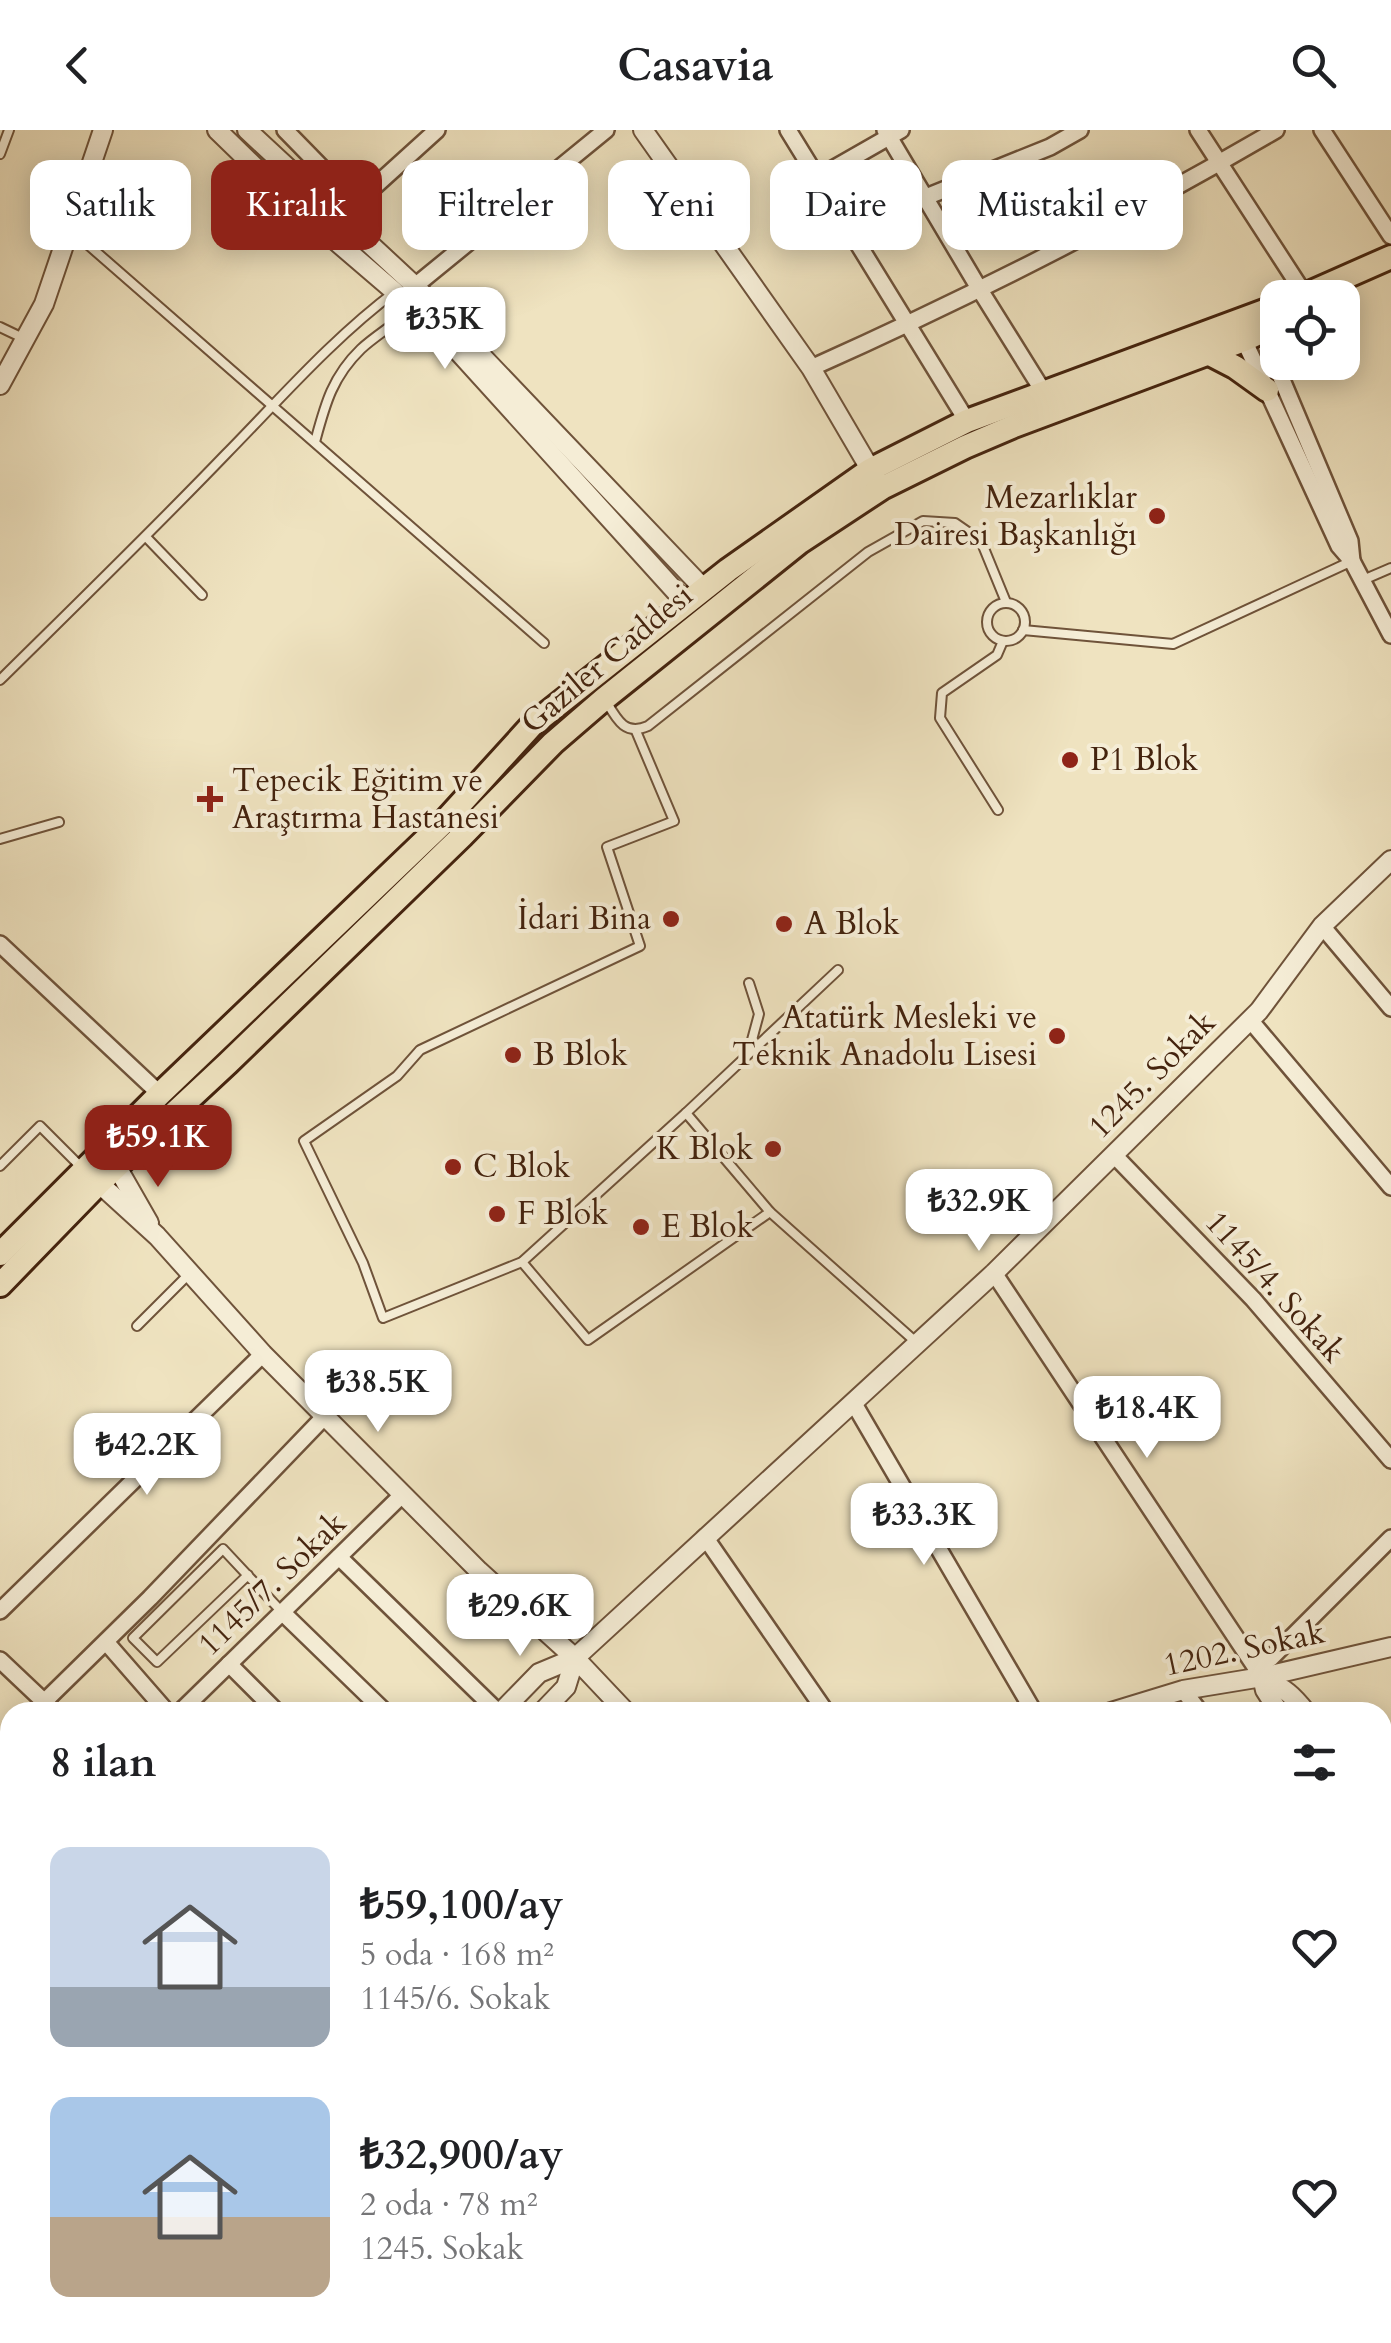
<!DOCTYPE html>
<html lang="tr">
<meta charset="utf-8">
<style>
body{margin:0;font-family:Cardo,serif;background:#f2f2f2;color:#202124;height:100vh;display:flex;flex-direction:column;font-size:38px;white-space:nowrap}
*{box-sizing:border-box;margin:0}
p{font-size:32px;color:#757577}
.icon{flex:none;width:55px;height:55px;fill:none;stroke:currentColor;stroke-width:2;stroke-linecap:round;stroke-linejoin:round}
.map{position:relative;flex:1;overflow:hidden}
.details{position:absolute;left:0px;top:1572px;width:1392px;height:642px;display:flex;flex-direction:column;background:#fff;border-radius:30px 30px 0 0;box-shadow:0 5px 25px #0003}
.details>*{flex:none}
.top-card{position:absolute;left:30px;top:30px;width:1332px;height:90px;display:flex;gap:20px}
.tools{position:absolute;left:1260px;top:150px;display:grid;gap:20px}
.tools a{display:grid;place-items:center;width:100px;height:100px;border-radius:20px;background:#fff;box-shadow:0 5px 25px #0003;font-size:50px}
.price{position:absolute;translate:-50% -85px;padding:0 22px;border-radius:20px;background:#fff;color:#222;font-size:32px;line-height:65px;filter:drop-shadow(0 2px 5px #0008)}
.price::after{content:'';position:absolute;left:50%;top:60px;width:30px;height:22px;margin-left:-15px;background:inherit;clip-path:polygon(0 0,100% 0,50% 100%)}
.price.active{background:#8f2418;color:#fff}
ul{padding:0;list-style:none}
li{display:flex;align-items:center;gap:30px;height:250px;padding:0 50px}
li span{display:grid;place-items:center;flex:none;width:280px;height:200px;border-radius:20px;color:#555}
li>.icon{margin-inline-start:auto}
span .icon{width:120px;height:120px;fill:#fffc;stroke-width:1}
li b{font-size:42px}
h2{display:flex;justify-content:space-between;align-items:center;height:120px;padding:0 50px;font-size:42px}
.pill{padding:0 35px;border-radius:20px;background:#fff;box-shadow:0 5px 25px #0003;font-size:35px;line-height:90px}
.pill.active{background:#8f2418;color:#fff}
header{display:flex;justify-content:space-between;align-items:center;height:130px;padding:0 50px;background:#fff;font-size:45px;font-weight:700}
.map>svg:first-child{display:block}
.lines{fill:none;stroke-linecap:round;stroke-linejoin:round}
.service-casing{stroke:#6f533a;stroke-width:12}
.minor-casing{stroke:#6f533a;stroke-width:20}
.tertiary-casing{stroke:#6f533a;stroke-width:22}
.primary-casing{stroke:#44230e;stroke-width:28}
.service{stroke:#f5edd6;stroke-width:8}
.minor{stroke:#f5edd6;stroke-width:15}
.tertiary{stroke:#f5edd6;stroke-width:18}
.primary{stroke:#efe3c0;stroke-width:22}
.poi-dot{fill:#8f2418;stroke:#f5edd6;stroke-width:4}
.labels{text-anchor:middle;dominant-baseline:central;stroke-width:8;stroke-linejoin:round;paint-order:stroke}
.poi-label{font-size:32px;fill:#44230e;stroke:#f5edd6;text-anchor:start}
.street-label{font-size:32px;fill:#44230e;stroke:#f5edd6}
</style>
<header><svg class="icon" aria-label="back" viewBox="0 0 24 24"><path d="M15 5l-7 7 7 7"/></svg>Casavia<svg class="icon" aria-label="search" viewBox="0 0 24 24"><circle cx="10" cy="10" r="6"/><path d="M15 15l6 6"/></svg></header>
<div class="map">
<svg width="1391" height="2213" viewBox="0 0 1391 2213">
<rect width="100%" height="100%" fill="#efe3c0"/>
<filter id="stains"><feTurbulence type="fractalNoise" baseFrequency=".002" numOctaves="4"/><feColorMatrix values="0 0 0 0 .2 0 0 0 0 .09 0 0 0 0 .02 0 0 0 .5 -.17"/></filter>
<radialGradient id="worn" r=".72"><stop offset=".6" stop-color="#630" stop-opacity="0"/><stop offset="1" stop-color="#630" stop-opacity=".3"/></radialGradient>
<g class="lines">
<defs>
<g id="service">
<path d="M0,24L9,0"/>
<path d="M70,99L544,513"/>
<path d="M0,197L25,209"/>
<path d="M315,312C325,275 332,247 361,219C376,205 396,194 411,179"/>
<path d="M146,407L202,465"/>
<path d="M1363,450L1391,438"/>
<circle cx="1006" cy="492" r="19"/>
<path d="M1023,500L1173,514L1352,431"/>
<path d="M0,550C76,475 152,401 226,324C280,269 334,207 396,161"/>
<path d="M606,571C617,590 625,606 648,596L868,422L923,391L955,393L981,411L1006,472"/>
<path d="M636,601L674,691L607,717L640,816L420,920L397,946L304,1011L363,1133L383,1188L522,1132L686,983L770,1082L917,1213"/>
<path d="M998,680L940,588L942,563L997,525L1003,511"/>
<path d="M0,709L59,692"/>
<path d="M749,921L759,884L749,853"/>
<path d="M686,983L838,840"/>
<path d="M0,1036L40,996L80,1036"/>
<path d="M522,1132L588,1210L770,1082"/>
<path d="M137,1196L190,1143"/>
<path d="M248,1445L157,1532L133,1508L223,1419L282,1482"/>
<path d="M1382,1896L1391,1885"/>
<path d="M1382,1998L1391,2006"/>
</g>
<g id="minor">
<path d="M285,0L328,44L324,58L315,64"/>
<path d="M788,0L967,291"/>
<path d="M885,0L980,160L1043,261"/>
<path d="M1198,0L1305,165"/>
<path d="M1322,0L1391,106"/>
<path d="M817,48L901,0"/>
<path d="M373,58L437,0"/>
<path d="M852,104L926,67L1050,17L1080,0"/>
<path d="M415,156L606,0"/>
<path d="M1246,205L1244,210L1339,416L1352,431L1391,505"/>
<path d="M1278,218L1277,238L1350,411L1352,431"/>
<path d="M811,238C970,167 1126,88 1276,0"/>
<path d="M1322,796L1391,878"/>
<path d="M0,814L160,964"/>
<path d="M1250,890L1391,1057"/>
<path d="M1114,1025L1253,1169L1391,1330"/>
<path d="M994,1143L1262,1547"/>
<path d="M853,1272L1034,1582"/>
<path d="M705,1407L826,1582"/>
<path d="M339,1427L498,1582"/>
<path d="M0,1481L263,1224"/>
<path d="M282,1482L385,1582"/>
<path d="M106,1512L167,1582"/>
<path d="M0,1530L55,1582"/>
<path d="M229,1534L277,1582"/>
<path d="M1256,1539L1271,1528L1391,1408"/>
<path d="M1183,1560L1200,1582"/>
<path d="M44,1572L150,1468L325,1286"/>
<path d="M180,1582L403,1364"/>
<path d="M1382,1829L1391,1821"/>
<path d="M0,1871L10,1869"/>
<path d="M0,1944L10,1942"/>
<path d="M0,2039L10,2037"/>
<path d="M1382,2100L1391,2092"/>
<path d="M0,2149L10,2142"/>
<path d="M1382,2196L1391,2209"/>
<path d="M197,2205L198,2213"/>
<path d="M252,2205L254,2213"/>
<path d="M416,2205L420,2213"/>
<path d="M597,2205L602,2213"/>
<path d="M825,2205L829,2213"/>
<path d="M1101,2205L1105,2213"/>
<path d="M1136,2205L1141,2213"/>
<path d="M286,2213L298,2205"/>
<path d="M514,2213L527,2205"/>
<path d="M937,2213L948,2205"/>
<path d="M1234,2213L1242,2205"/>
<path d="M1271,2213L1279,2205"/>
</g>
<g id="tertiary">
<path d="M217,0L295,76L394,161L411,180L436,197L686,473"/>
<path d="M247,0L415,156L704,459"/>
<path d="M643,0L811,238L876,349"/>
<path d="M0,255L44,174L103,0"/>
<path d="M117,1037L149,1093"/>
<path d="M90,1045L157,1106L263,1224L479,1441L575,1528L626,1582"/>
<path d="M1262,1547L1265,1560L1279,1582"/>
<path d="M1264,1551C1284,1556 1294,1567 1306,1582"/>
<path d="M501,1582L539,1543L575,1528L994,1143L1259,881L1322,796L1391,730"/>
<path d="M542,1582L566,1557L575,1528"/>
<path d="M1111,1582L1183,1560L1262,1547L1391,1517"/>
<path d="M1382,1674L1391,1683"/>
<path d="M1382,1703L1391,1712"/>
<path d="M0,1787L10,1786"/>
<path d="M0,2123L10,2132"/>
<path d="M81,2205L89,2213"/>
</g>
<g id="primary">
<path d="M1298,168L1391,127"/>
<path d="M1208,223L1235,237L1267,260"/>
<path d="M0,1124L160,964L444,692L532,595L728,440L870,340L967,291L1278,176"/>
<path d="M0,1155L98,1054L228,933L462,706L553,613L604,569L800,412L882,358L965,317L1014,296L1244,210L1278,194"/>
</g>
</defs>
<use href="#service" class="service-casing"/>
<use href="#minor" class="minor-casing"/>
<use href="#tertiary" class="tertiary-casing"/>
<use href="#primary" class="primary-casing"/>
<use href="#service" class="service"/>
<use href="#minor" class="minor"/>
<use href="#tertiary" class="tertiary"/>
<use href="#primary" class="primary"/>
</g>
<g class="poi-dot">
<circle cx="1157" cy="386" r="10"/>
<circle cx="1070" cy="630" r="10"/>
<path d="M205 654h10v10h10v10h-10v10h-10v-10h-10v-10h10z"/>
<circle cx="671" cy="789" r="10"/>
<circle cx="784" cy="794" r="10"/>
<circle cx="1057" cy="906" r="10"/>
<circle cx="513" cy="925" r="10"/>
<circle cx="773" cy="1019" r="10"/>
<circle cx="453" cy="1037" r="10"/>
<circle cx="497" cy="1084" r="10"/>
<circle cx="641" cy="1097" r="10"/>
</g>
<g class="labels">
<g class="poi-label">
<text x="1137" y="368" text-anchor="end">Mezarlıklar<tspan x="1137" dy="37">Dairesi Başkanlığı</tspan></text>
<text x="1090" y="630">P1 Blok</text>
<text x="232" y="651">Tepecik Eğitim ve<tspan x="232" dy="37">Araştırma Hastanesi</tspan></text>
<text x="651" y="789" text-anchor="end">İdari Bina</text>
<text x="804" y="794">A Blok</text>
<text x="1037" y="888" text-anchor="end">Atatürk Mesleki ve<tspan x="1037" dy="37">Teknik Anadolu Lisesi</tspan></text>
<text x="533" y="925">B Blok</text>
<text x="753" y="1019" text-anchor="end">K Blok</text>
<text x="473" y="1037">C Blok</text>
<text x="517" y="1084">F Blok</text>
<text x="661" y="1097">E Blok</text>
</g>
<g class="street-label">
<text transform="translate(607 529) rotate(-40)">Gaziler Caddesi</text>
<text transform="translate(1152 945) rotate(-45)">1245. Sokak</text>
<text transform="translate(1275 1157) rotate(48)">1145/4. Sokak</text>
<text transform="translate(272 1454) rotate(-44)">1145/7. Sokak</text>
<text transform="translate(1244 1519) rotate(-12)">1202. Sokak</text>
</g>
</g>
<rect width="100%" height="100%" filter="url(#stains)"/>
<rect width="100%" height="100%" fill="url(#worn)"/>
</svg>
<div class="tools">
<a><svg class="icon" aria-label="locate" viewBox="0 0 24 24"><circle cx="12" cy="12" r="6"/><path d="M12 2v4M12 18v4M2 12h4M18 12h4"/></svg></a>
</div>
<b class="price" style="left:445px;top:242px">₺35K</b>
<b class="price active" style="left:158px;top:1060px">₺59.1K</b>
<b class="price" style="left:979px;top:1124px">₺32.9K</b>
<b class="price" style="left:378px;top:1305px">₺38.5K</b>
<b class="price" style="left:1147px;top:1331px">₺18.4K</b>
<b class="price" style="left:147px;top:1368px">₺42.2K</b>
<b class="price" style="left:924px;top:1438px">₺33.3K</b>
<b class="price" style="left:520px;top:1529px">₺29.6K</b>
<div class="top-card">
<a class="pill">Satılık</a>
<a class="pill active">Kiralık</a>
<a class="pill">Filtreler</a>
<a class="pill">Yeni</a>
<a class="pill">Daire</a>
<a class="pill">Müstakil ev</a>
</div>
<section class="details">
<h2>8 ilan<svg class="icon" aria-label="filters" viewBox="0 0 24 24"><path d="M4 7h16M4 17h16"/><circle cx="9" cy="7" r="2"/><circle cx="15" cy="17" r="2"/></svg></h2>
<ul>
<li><span style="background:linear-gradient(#c9d6e8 70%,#9aa5b1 0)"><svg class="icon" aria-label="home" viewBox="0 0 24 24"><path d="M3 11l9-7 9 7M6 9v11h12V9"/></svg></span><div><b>₺59,100/ay</b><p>5 oda · 168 m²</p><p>1145/6. Sokak</p></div><svg class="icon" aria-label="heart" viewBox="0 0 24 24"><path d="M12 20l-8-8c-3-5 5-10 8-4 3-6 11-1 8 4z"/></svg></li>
<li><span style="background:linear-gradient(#a9c7e8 60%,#b9a48a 0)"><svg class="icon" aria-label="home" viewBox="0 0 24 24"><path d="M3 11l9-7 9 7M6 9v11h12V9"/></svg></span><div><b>₺32,900/ay</b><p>2 oda · 78 m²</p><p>1245. Sokak</p></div><svg class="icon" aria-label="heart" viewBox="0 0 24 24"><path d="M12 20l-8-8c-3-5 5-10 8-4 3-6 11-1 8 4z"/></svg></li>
</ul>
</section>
</div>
